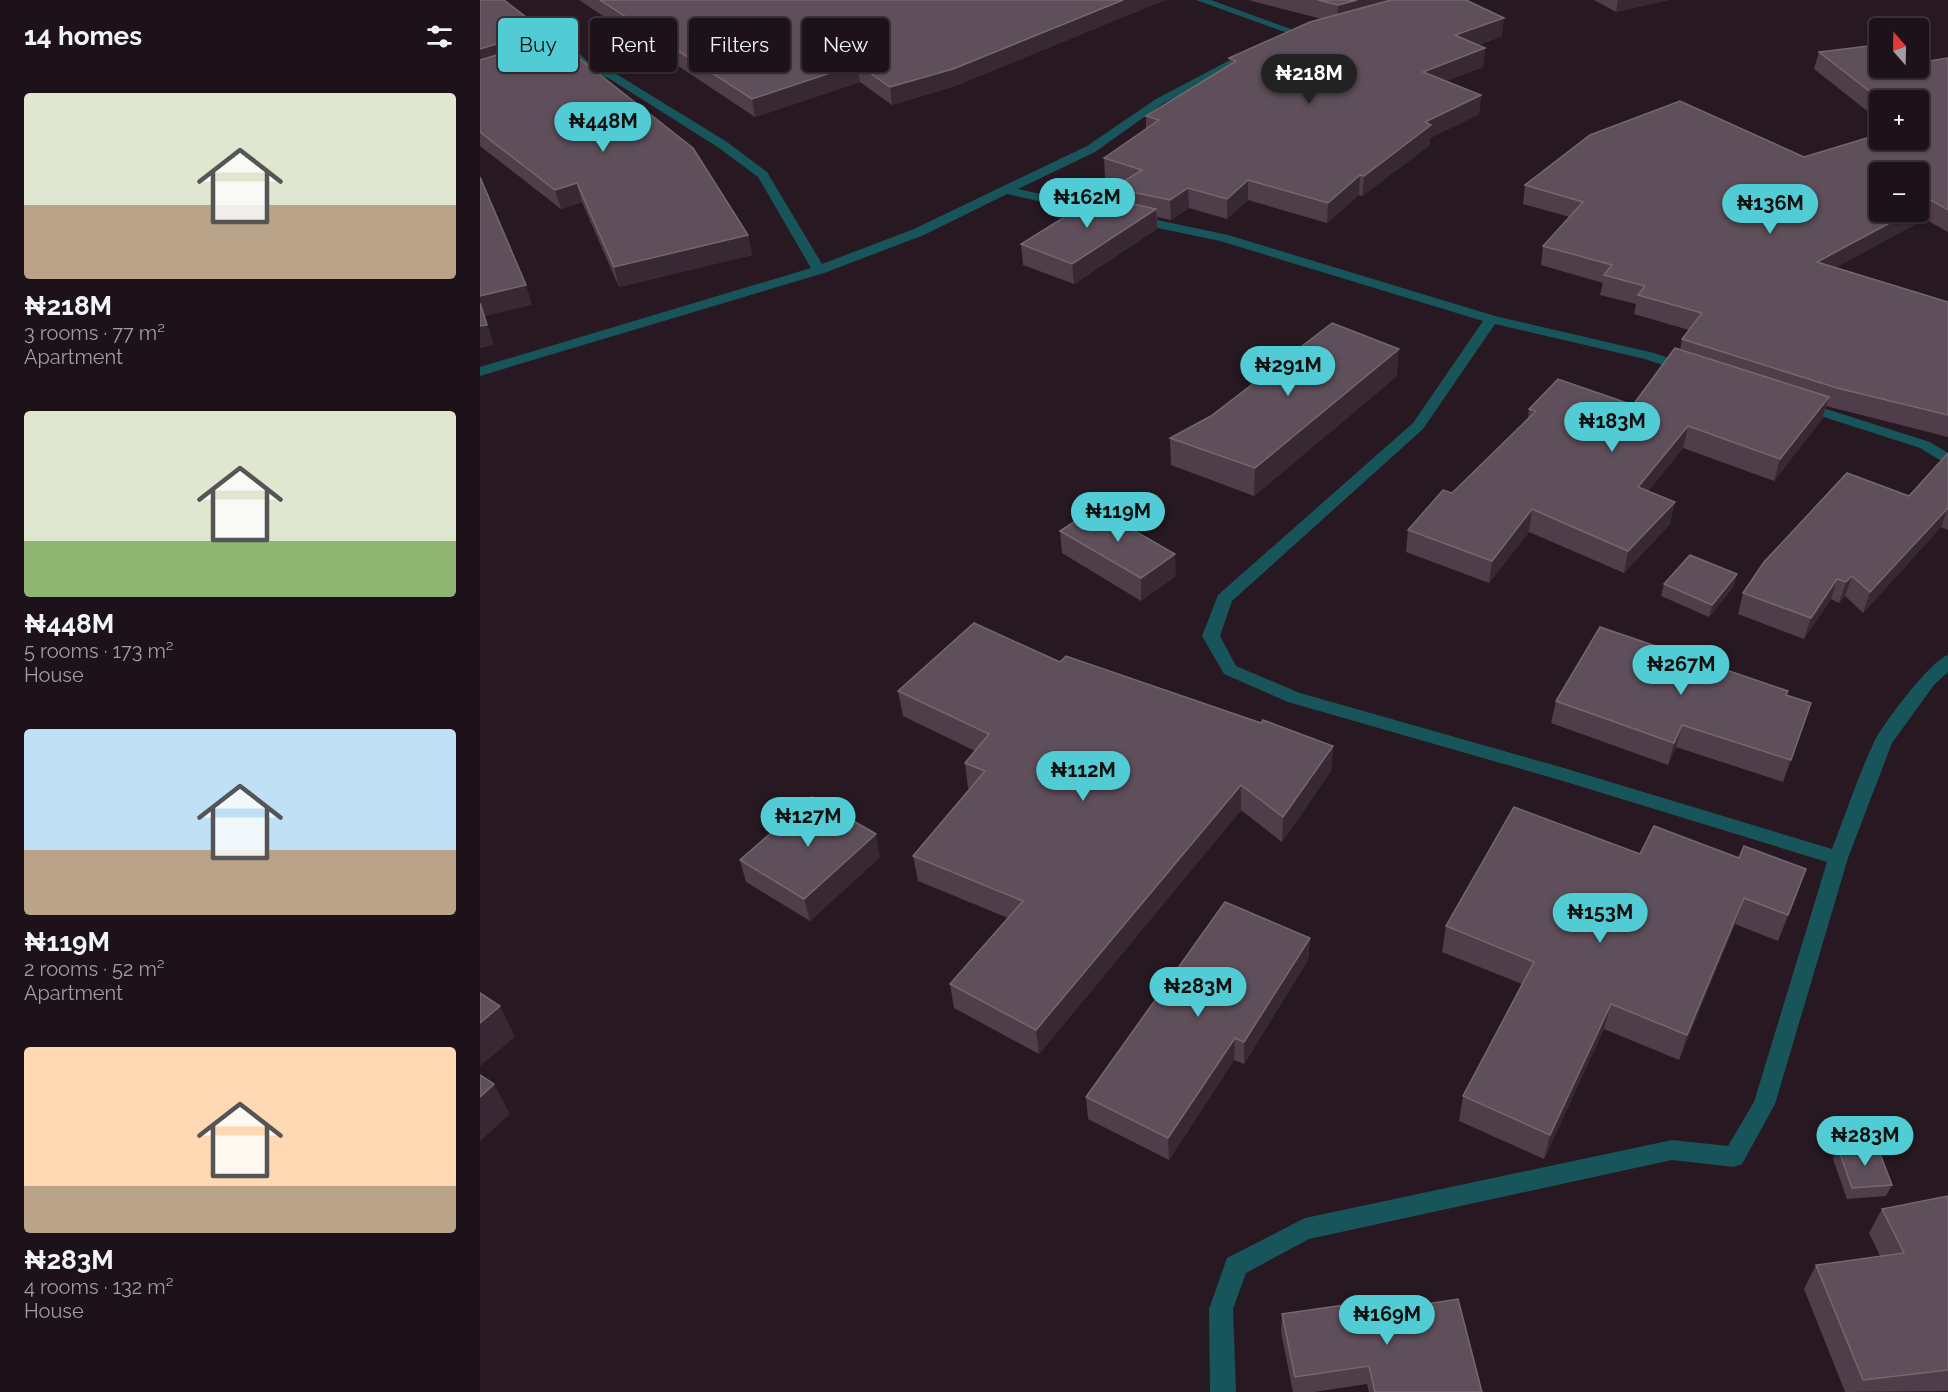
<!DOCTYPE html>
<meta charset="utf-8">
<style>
body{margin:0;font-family:Raleway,sans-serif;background:#2a2027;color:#f1f3f6;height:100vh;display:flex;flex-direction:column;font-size:22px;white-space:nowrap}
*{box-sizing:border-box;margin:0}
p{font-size:20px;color:#a09ea2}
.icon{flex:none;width:33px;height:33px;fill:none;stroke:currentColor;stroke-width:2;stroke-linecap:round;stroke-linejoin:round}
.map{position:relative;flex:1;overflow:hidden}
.panel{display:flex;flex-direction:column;background:#1d121a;width:480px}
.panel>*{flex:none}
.hud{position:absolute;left:18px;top:18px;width:570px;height:54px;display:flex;gap:12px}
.needle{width:39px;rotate:340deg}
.fabs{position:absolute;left:1389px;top:18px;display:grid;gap:12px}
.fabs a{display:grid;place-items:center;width:60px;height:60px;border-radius:6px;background:#1d121a;box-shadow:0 2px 4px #0004,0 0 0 2px #3b3239;font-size:30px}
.price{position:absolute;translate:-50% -51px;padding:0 14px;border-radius:21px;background:#51ccd4;color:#111;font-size:20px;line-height:39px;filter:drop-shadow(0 2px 3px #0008)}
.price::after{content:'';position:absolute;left:50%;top:36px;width:18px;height:14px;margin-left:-9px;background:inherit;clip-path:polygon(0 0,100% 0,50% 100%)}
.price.current{background:#222;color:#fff}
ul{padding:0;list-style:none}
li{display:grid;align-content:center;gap:12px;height:318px;padding:0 24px}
li span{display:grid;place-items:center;height:186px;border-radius:6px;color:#555}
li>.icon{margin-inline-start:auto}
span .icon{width:108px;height:108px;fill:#fffc;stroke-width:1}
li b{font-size:26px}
h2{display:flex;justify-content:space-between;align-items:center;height:72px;padding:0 24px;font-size:26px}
.tag{padding:0 21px;border-radius:6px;background:#1d121a;box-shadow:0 2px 4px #0004,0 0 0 2px #3b3239;font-size:21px;line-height:54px}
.tag.current{background:#51ccd4;color:#111}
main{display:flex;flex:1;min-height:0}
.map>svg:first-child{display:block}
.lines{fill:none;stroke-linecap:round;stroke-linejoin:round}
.street{fill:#17555a;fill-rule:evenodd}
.wall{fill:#4f3e4a}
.shaded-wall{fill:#382833}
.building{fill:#5f4f5b;stroke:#756670;stroke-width:1.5}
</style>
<main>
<section class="panel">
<h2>14 homes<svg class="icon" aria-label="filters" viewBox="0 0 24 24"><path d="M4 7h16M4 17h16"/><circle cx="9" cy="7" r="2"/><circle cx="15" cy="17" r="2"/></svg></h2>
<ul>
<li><span style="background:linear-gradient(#dfe7d0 60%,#b9a48a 0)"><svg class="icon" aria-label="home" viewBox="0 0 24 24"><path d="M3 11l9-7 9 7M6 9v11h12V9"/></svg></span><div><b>₦218M</b><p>3 rooms · 77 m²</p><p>Apartment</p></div></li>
<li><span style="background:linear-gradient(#dfe7d0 70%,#8fb573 0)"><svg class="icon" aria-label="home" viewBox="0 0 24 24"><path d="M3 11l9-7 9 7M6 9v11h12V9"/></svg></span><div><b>₦448M</b><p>5 rooms · 173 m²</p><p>House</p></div></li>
<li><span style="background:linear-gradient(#bfe0f5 65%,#b9a48a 0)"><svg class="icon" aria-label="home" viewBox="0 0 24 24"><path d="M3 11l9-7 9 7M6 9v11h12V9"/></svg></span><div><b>₦119M</b><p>2 rooms · 52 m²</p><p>Apartment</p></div></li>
<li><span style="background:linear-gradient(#ffd9b3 75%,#b9a48a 0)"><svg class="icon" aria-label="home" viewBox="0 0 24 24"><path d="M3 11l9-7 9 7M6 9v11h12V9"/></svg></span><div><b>₦283M</b><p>4 rooms · 132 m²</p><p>House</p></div></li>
</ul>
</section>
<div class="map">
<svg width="1468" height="1392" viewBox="0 0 1468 1392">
<rect width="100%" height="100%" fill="#271822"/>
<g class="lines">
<g class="street">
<path d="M716,0H731L830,36L829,38H821Z"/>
<path d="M71,50L98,52L109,63L138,75L247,142L287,172L342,264L434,229L607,146L676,99L750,60L772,52L778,55L684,103L615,152L538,189L628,209L630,212L628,215L624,216L527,194L444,235L344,273L0,376V367L331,268L278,177L239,148L130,79L101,67L91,57L67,55L66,53Z"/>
<path d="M654,215L748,235L1015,316L1174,353L1211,366L1213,369L1206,373L1165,359L1015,324L943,429L752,601L740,636L756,666L820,693L1084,768L1352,849C1366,813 1378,776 1394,742C1403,724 1451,660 1468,655V672L1454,685L1412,743L1368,858L1295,1104L1262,1164L1254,1167L1192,1160L829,1239L766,1273L753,1309L756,1392H730L729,1309L747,1258L825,1218L1192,1140L1248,1146L1274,1102L1347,862L1083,781L808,702L744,674L722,636L738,595L933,423L1003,321L740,241L649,222L648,219L649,216Z"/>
<path d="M1321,401L1450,442L1468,453V465L1440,448L1316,408L1314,405L1316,402Z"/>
</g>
</g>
<g class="wall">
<path d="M0,0L65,41L268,235L272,255L139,287L102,202L81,209L0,146Z"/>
<path d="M99,0H685L475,86L412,105L380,82L275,117Z"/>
<path d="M768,0H986L1022,36L998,45L1005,48L1003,67L966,81L1001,95L999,114L950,138V145L882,196L879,195L847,223L768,200L747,219L709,208L691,220L677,217V229L594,284L543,265L541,244L633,200V188L641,183L625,178L624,158L666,129V116L749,65V58L842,19Z"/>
<path d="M1114,0H1188L1136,12Z"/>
<path d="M1339,52L1400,68H1438L1468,58V232L1445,219L1356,267L1468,302V437L1346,406L1342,419L1294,481L1203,448L1168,491L1190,524L1144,573L1049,532L1009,583L926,552L928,530L972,493L1048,419L1049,409L1153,405L1200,350L1202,339L1209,330L1154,314L1156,304L1120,295L1123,283L1061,265L1063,246L1090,217L1043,204L1045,185L1324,157L1438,140V100H1400V121L1334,69Z"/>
<path d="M917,376L774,496L691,465L690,438Z"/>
<path d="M1468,453V530L1461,527L1383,613L1365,596L1359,603L1351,599L1324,639L1258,614L1263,593L1429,496Z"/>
<path d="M580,531L696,576L661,601L582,553Z"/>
<path d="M1184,584L1254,586L1229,617L1181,596Z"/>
<path d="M580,662L781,723L853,746L851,771L802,842L761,810L559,1054L474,1008L470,984L528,918L438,881L433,856L490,789L488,788L485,763L495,751L423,716L418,691Z"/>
<path d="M1306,695L1331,703L1303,782L1196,747L1188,765L1071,723L1076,701Z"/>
<path d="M1160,854L1317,894L1298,941L1255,924L1199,1060L1124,1029L1064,1159L979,1121L983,1096L1042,984L962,952L966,926Z"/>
<path d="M400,857L330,921L266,882L260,860Z"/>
<path d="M830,938L828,960L764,1064L754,1060L689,1160L608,1119L606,1097Z"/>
<path d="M1358,1148L1412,1185L1406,1196L1367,1199L1353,1159Z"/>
<path d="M1468,1196V1391L1365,1392L1324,1289L1336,1265L1400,1256L1389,1233L1402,1209Z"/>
<path d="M802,1314L873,1315L1002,1392H889L887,1384L834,1392H813L801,1332Z"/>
</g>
<g class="shaded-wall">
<path d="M643,0H685L475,86L412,105L410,87Z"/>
<path d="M877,0H940L857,22L858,5Z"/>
<path d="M1138,0H1188L1136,12Z"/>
<path d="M1024,18L1022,36L973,53L975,35Z"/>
<path d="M63,30L67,48L0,69V49Z"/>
<path d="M1005,48L1003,67L942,90L943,72Z"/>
<path d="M377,64L380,82L275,117L272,99Z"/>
<path d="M1001,95L999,114L950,138V145L882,196L884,176L945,122Z"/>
<path d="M880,175L879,195L847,223L848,203Z"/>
<path d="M768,180V200L747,219V199Z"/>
<path d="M97,183L102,202L81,209L75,190Z"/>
<path d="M708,188L709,208L691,220L690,200Z"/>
<path d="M1451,200L1445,219L1332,281L1337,262L1430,212H1438V207Z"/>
<path d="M676,209L677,229L594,284L592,264Z"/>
<path d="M268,235L272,255L139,287L134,267Z"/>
<path d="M46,285L52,305L5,316L14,345L0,348V296Z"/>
<path d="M919,349L917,376L774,496L775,468Z"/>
<path d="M1349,397L1342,419L1294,481L1300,459Z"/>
<path d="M1208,426L1203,448L1153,509L1158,487Z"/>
<path d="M1195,502L1190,524L1144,573L1148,551Z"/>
<path d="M1468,508L1461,527L1383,613L1390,592Z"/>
<path d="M1052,509L1049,532L1009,583L1012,561Z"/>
<path d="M695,554L696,576L661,601V578Z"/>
<path d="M1257,574L1254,586L1229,617L1232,605Z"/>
<path d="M1372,576L1365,596L1359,603L1366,582Z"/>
<path d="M1357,579L1351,599L1324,639L1331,618Z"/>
<path d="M1202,725L1196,747L1188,765L1194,743Z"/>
<path d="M853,746L851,771L802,842L803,817Z"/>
<path d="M761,785V810L559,1054L556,1030Z"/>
<path d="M396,834L400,857L330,921L324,899Z"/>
<path d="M1326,869L1317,894L1298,941L1308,915Z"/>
<path d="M1264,898L1255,924L1199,1060L1207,1035Z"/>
<path d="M830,938L828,960L764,1064V1042Z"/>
<path d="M1131,1004L1124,1029L1064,1159L1070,1135Z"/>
<path d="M20,1006L35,1037L0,1066V1023Z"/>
<path d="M755,1038L754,1060L689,1160L688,1138Z"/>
<path d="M14,1084L30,1114L0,1141V1097Z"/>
</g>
<g class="building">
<path d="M0,0H24L63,30L0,49Z"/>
<path d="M120,0H643L473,69L410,87L377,64L272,99Z"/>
<path d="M838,0H877L858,5Z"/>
<path d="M911,0H986L1024,18L975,35L1005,48L943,72L1001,95L945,122L951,125L884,176L880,175L848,203L768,180L747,199L708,188L690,200L633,188L662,170L624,158L679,120L666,116L756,61L749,58L830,22Z"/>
<path d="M64,41H77L213,148L268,235L134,267L97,183L75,190L0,132V60Z"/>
<path d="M1397,45L1400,47V68H1438V63L1468,58V210L1451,200L1438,207V172H1400V212H1430L1337,262L1468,302V415L1357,388L1202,339L1222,313L1158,295L1165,286L1124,275L1132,265L1063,246L1103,202L1045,185L1110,135L1200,101L1324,157L1400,134V140H1438V100H1401L1339,52Z"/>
<path d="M0,177L46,285L0,296Z"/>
<path d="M618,196L676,209L592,264L541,244Z"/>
<path d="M0,303L7,325L0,326Z"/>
<path d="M852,323L919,349L775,468L690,438L731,416Z"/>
<path d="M1195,348L1349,397L1300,459L1208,426L1158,487L1195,502L1148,551L1052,509L1012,561L928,530L963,490L972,493L1056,411L1049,409L1078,379L1153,405Z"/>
<path d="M1468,453V508L1390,592L1372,576L1366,582L1357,579L1331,618L1263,593L1284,562L1367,473L1429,496Z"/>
<path d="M615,508L695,554L661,578L580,531Z"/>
<path d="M1210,555L1257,574L1232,605L1184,584Z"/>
<path d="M494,623L580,662L586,656L781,723L783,720L853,746L803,817L761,785L556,1030L470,984L543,901L433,856L505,771L485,763L509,734L418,691Z"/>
<path d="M1120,627L1308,691L1306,695L1331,703L1311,760L1202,725L1194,743L1076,701Z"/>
<path d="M332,797L396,834L324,899L260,860Z"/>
<path d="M1034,807L1160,854L1174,826L1259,858L1264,846L1326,869L1308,915L1264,898L1207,1035L1131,1004L1070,1135L983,1096L1054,962L966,926Z"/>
<path d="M745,902L830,938L764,1042L755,1038L688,1138L606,1097Z"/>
<path d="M0,993L20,1006L0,1023Z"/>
<path d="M0,1075L14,1084L0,1097Z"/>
<path d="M1397,1146L1412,1185L1372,1188L1358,1148Z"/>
<path d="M1468,1196V1370L1383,1380L1336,1265L1424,1253L1402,1209Z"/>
<path d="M978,1299L1002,1392H895L889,1366L815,1377L802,1314L871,1304L873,1315Z"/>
</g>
</svg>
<div class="fabs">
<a><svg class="needle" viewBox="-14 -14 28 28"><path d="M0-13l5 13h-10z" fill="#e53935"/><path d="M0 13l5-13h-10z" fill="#a09ea2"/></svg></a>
<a>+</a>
<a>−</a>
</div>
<b class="price current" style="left:829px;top:105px">₦218M</b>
<b class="price" style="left:123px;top:153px">₦448M</b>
<b class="price" style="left:607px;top:229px">₦162M</b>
<b class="price" style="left:1290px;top:235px">₦136M</b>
<b class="price" style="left:808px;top:397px">₦291M</b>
<b class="price" style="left:1132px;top:453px">₦183M</b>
<b class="price" style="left:638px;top:543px">₦119M</b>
<b class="price" style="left:1201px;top:696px">₦267M</b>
<b class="price" style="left:603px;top:802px">₦112M</b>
<b class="price" style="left:328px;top:848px">₦127M</b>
<b class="price" style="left:1120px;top:944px">₦153M</b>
<b class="price" style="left:718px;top:1018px">₦283M</b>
<b class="price" style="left:1385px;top:1167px">₦283M</b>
<b class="price" style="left:907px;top:1346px">₦169M</b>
<div class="hud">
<a class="tag current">Buy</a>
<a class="tag">Rent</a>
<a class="tag">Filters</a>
<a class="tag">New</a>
</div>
</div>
</main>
